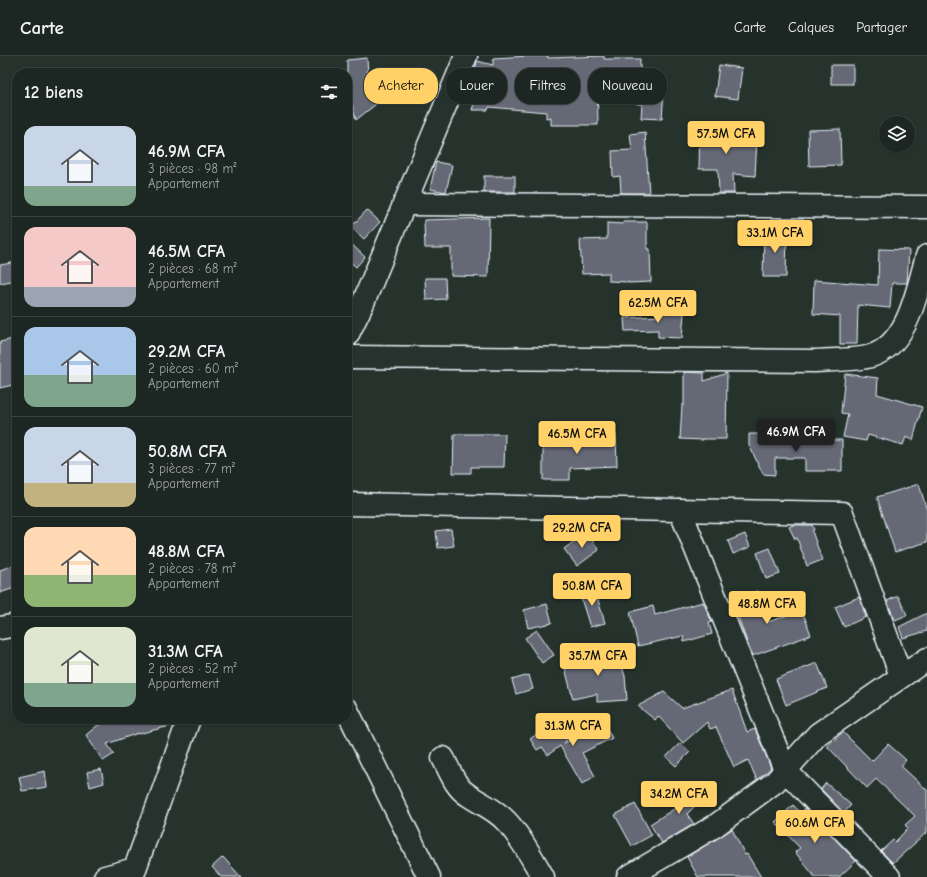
<!DOCTYPE html>
<html lang="fr">
<meta charset="utf-8">
<style>
body{margin:0;font-family:"Comic Neue",sans-serif;background:#252e2a;color:#f1f3f6;height:100vh;display:flex;flex-direction:column;font-size:15px;white-space:nowrap}
*{box-sizing:border-box;margin:0}
p{font-size:13px;color:#a0a5a5}
.icon{flex:none;width:22px;height:22px;fill:none;stroke:currentColor;stroke-width:2;stroke-linecap:round;stroke-linejoin:round}
.map{position:relative;flex:1;overflow:hidden}
.drawer{position:absolute;left:12px;top:12px;width:340px;height:656px;display:flex;flex-direction:column;background:#1c2622;border-radius:16px;box-shadow:0 1px 3px #0004,0 0 0 1px #3a4340}
.drawer>*{flex:none}
.hud{position:absolute;left:364px;top:12px;width:380px;height:36px;display:flex;gap:8px}
.fabs{position:absolute;left:879px;top:60px;display:grid;gap:8px}
.fabs a{display:grid;place-items:center;width:36px;height:36px;border-radius:50%;background:#1c2622;box-shadow:0 1px 3px #0004,0 0 0 1px #3a4340;font-size:20px}
.price{position:absolute;translate:-50% -34px;padding:0 9px;border-radius:4px;background:#ffd166;color:#111;font-size:13px;line-height:26px;filter:drop-shadow(0 1px 2px #0008)}
.price::after{content:'';position:absolute;left:50%;top:24px;width:12px;height:9px;margin-left:-6px;background:inherit;clip-path:polygon(0 0,100% 0,50% 100%)}
.price.selected{background:#222;color:#fff}
ul{padding:0;list-style:none}
li{display:flex;align-items:center;gap:12px;height:100px;padding:0 12px}
li+li{border-top:1px solid #3a4340}
li span{display:grid;place-items:center;flex:none;width:112px;height:80px;border-radius:12px;color:#555}
li>.icon{margin-inline-start:auto}
span .icon{width:48px;height:48px;fill:#fffc;stroke-width:1}
li b{font-size:17px}
h2{display:flex;justify-content:space-between;align-items:center;height:48px;padding:0 12px;font-size:17px}
.tag{padding:0 14px;border-radius:16px;background:#1c2622;box-shadow:0 1px 3px #0004,0 0 0 1px #3a4340;font-size:14px;line-height:36px}
.tag.selected{background:#ffd166;color:#111}
header{display:flex;align-items:center;gap:24px;box-sizing:border-box;height:56px;padding:0 20px;background:#1c2622;border-bottom:1px solid #3a4340}
header strong{font-size:19px}
nav{display:flex;gap:22px;margin-inline-start:auto;font-size:14px}
.map>svg:first-child{display:block}
.building{fill:#656774;stroke:#e8f1f8}
.lines{fill:none;stroke-linecap:round;stroke-linejoin:round}
.minor-casing{stroke:#e8f1f8;stroke-width:25}
.minor{stroke:#26332d;stroke-width:22}
</style>
<header>
<strong>Carte</strong>
<nav><a>Carte</a><a>Calques</a><a>Partager</a></nav>
</header>
<div class="map">
<svg width="927" height="821" viewBox="0 0 927 821">
<rect width="100%" height="100%" fill="#26332d"/>
<filter id="ink" filterUnits="userSpaceOnUse"><feTurbulence type="fractalNoise" baseFrequency=".025" numOctaves="2"/><feDisplacementMap in="SourceGraphic" scale="8" xChannelSelector="R" yChannelSelector="G"/><feConvolveMatrix kernelMatrix="1 2 1 2 8 2 1 2 1" color-interpolation-filters="sRGB"/></filter>
<g filter="url(#ink)">
<g class="building">
<path d="M529,0H548V2L604,0V3H640V16L597,17L598,69H551V61L546,62V56L489,51L488,54H472L479,30L472,29L477,5L493,9V2Z"/>
<path d="M367,2L368,20L380,13L386,40L356,64L347,28V4Z"/>
<path d="M719,9L742,12L738,43L715,40Z"/>
<rect x="831" y="9" width="22" height="19"/>
<path d="M638,32L664,34L662,63L641,62L642,48H637Z"/>
<path d="M729,67V82L757,83L755,120L733,118L734,137H719L718,113H699L700,68Z"/>
<path d="M840,73L841,109L809,110L808,74Z"/>
<path d="M645,76L649,137H621L620,120L613,121L612,95L632,94L630,78Z"/>
<path d="M436,106L452,109L446,136L430,133Z"/>
<rect x="484" y="120" width="31" height="16"/>
<path d="M367,154L380,166L364,183L351,171Z"/>
<path d="M489,162L488,221L451,220V192H425L424,164Z"/>
<path d="M623,166H647V193H650L651,226L628,227V226L609,225V217L582,218L580,184L607,183V167L623,168Z"/>
<path d="M764,176H787L786,221H763Z"/>
<path d="M347,184L365,201L356,211L347,203Z"/>
<path d="M879,193L909,194L907,227H892L890,252L858,249L857,288H840V260L813,258L814,224L878,229Z"/>
<path d="M17,206V224L0,227V209Z"/>
<path d="M425,222H445L446,243L426,244Z"/>
<path d="M659,256L684,257L682,282L658,281V274L625,275L624,262L659,260Z"/>
<path d="M13,283L17,302V328L0,332V286Z"/>
<path d="M684,316L704,317V325L727,317L726,383H703V384L680,383L682,349H684Z"/>
<path d="M845,318L878,322L877,338L922,351L913,384L906,381L903,389L868,379L866,385L843,381L848,358L841,357Z"/>
<path d="M454,378H505L504,411H471V417H453Z"/>
<path d="M749,378H783V384H842V415H805V402H775V419L763,418L749,389Z"/>
<path d="M616,379L617,410L570,412V424H543V383L586,382V381Z"/>
<path d="M919,428L927,455V486L895,496L877,441Z"/>
<path d="M793,469H812L814,474L812,475L822,504L807,510L797,482L795,483L789,471Z"/>
<path d="M451,473L454,490L438,492L436,475Z"/>
<path d="M586,476L599,494L577,510L564,493Z"/>
<path d="M745,478L750,491L733,498L728,485Z"/>
<path d="M770,492L780,518L766,523L757,497Z"/>
<path d="M14,509L17,517V531L0,537V514Z"/>
<path d="M594,531L605,567L590,571L579,536Z"/>
<path d="M758,535L768,566L802,554L811,579L752,600L737,558L736,559L730,544Z"/>
<path d="M898,540L907,559L895,564L887,545Z"/>
<path d="M859,541L866,561L844,571L835,551Z"/>
<path d="M703,546L712,566L709,567L712,578L684,586L683,580L638,590L630,556L653,550L655,559Z"/>
<path d="M547,548L552,567L528,572L524,554Z"/>
<path d="M927,557V575L903,582L899,571Z"/>
<path d="M537,574L554,599L542,607L525,582Z"/>
<path d="M616,591L625,620L627,644L597,646V638L573,643L564,608Z"/>
<path d="M817,607L827,632L786,649L776,623Z"/>
<path d="M529,619L533,633L516,638L512,624Z"/>
<path d="M732,634L747,676L755,673L771,712L757,724L748,704L734,711L716,671L710,673L707,666L683,687L658,660L655,664L638,650L664,636L682,652Z"/>
<path d="M118,663H176L174,669L138,678V677L107,688L114,698L103,705L86,679L98,669Z"/>
<path d="M553,667L567,685L564,687L604,667L612,682L582,697L595,720L582,728L560,690L548,699L542,691L537,694L530,683Z"/>
<path d="M843,676L872,705L888,688L906,704L901,710L927,734V776L893,807L881,795L893,784L895,786L908,772L905,769L915,760L876,723L867,732L827,690Z"/>
<path d="M680,687L690,696L676,710L666,701Z"/>
<path d="M101,713L104,727L90,731L87,716Z"/>
<path d="M45,715L47,731L22,735L19,721Z"/>
<path d="M694,727L707,738L687,758L694,768L662,787L650,768L682,748L678,744Z"/>
<path d="M826,727L851,749L844,757L821,733Z"/>
<path d="M635,748L652,779L632,790L615,759Z"/>
<path d="M793,749L801,757L805,752L856,805L839,821H815L795,796L800,792L775,766Z"/>
<path d="M732,773L745,799L747,798L761,821H698L687,801Z"/>
<path d="M223,801L241,821H221L212,811Z"/>
</g>
<g class="lines">
<defs>
<g id="minor">
<path d="M404,148L927,151"/>
<path d="M347,280L363,247L466,0"/>
<path d="M347,301L816,305C830,304 859,304 871,300C909,288 917,234 927,200"/>
<path d="M347,448L842,457L901,620"/>
<path d="M680,454L785,714L889,821"/>
<path d="M0,572L17,569"/>
<path d="M347,654L429,821"/>
<path d="M443,702C450,715 455,731 468,739C481,748 495,753 506,765C521,781 532,802 543,821"/>
<path d="M105,821L135,813"/>
<path d="M132,821L189,663"/>
<path d="M628,821L715,770L775,726L818,678L927,603"/>
</g>
</defs>
<use href="#minor" class="minor-casing"/>
<use href="#minor" class="minor"/>
</g>
</g>
</svg>
<div class="fabs">
<a><svg class="icon" aria-label="layers" viewBox="0 0 24 24"><path d="M12 4l9 5-9 5-9-5zM3 14l9 5 9-5"/></svg></a>
</div>
<b class="price" style="left:726px;top:99px">57.5M CFA</b>
<b class="price" style="left:775px;top:198px">33.1M CFA</b>
<b class="price" style="left:658px;top:268px">62.5M CFA</b>
<b class="price selected" style="left:796px;top:397px">46.9M CFA</b>
<b class="price" style="left:577px;top:399px">46.5M CFA</b>
<b class="price" style="left:582px;top:493px">29.2M CFA</b>
<b class="price" style="left:592px;top:551px">50.8M CFA</b>
<b class="price" style="left:767px;top:569px">48.8M CFA</b>
<b class="price" style="left:598px;top:621px">35.7M CFA</b>
<b class="price" style="left:573px;top:691px">31.3M CFA</b>
<b class="price" style="left:679px;top:759px">34.2M CFA</b>
<b class="price" style="left:815px;top:788px">60.6M CFA</b>
<div class="hud">
<a class="tag selected">Acheter</a>
<a class="tag">Louer</a>
<a class="tag">Filtres</a>
<a class="tag">Nouveau</a>
</div>
<section class="drawer">
<h2>12 biens<svg class="icon" aria-label="filters" viewBox="0 0 24 24"><path d="M4 7h16M4 17h16"/><circle cx="9" cy="7" r="2"/><circle cx="15" cy="17" r="2"/></svg></h2>
<ul>
<li><span style="background:linear-gradient(#c9d6e8 75%,#7fa58c 0)"><svg class="icon" aria-label="home" viewBox="0 0 24 24"><path d="M3 11l9-7 9 7M6 9v11h12V9"/></svg></span><div><b>46.9M CFA</b><p>3 pièces · 98 m²</p><p>Appartement</p></div></li>
<li><span style="background:linear-gradient(#f6c9c9 75%,#9aa5b1 0)"><svg class="icon" aria-label="home" viewBox="0 0 24 24"><path d="M3 11l9-7 9 7M6 9v11h12V9"/></svg></span><div><b>46.5M CFA</b><p>2 pièces · 68 m²</p><p>Appartement</p></div></li>
<li><span style="background:linear-gradient(#a9c7e8 60%,#7fa58c 0)"><svg class="icon" aria-label="home" viewBox="0 0 24 24"><path d="M3 11l9-7 9 7M6 9v11h12V9"/></svg></span><div><b>29.2M CFA</b><p>2 pièces · 60 m²</p><p>Appartement</p></div></li>
<li><span style="background:linear-gradient(#c9d6e8 70%,#c2b280 0)"><svg class="icon" aria-label="home" viewBox="0 0 24 24"><path d="M3 11l9-7 9 7M6 9v11h12V9"/></svg></span><div><b>50.8M CFA</b><p>3 pièces · 77 m²</p><p>Appartement</p></div></li>
<li><span style="background:linear-gradient(#ffd9b3 60%,#8fb573 0)"><svg class="icon" aria-label="home" viewBox="0 0 24 24"><path d="M3 11l9-7 9 7M6 9v11h12V9"/></svg></span><div><b>48.8M CFA</b><p>2 pièces · 78 m²</p><p>Appartement</p></div></li>
<li><span style="background:linear-gradient(#dfe7d0 70%,#7fa58c 0)"><svg class="icon" aria-label="home" viewBox="0 0 24 24"><path d="M3 11l9-7 9 7M6 9v11h12V9"/></svg></span><div><b>31.3M CFA</b><p>2 pièces · 52 m²</p><p>Appartement</p></div></li>
</ul>
</section>
</div>
